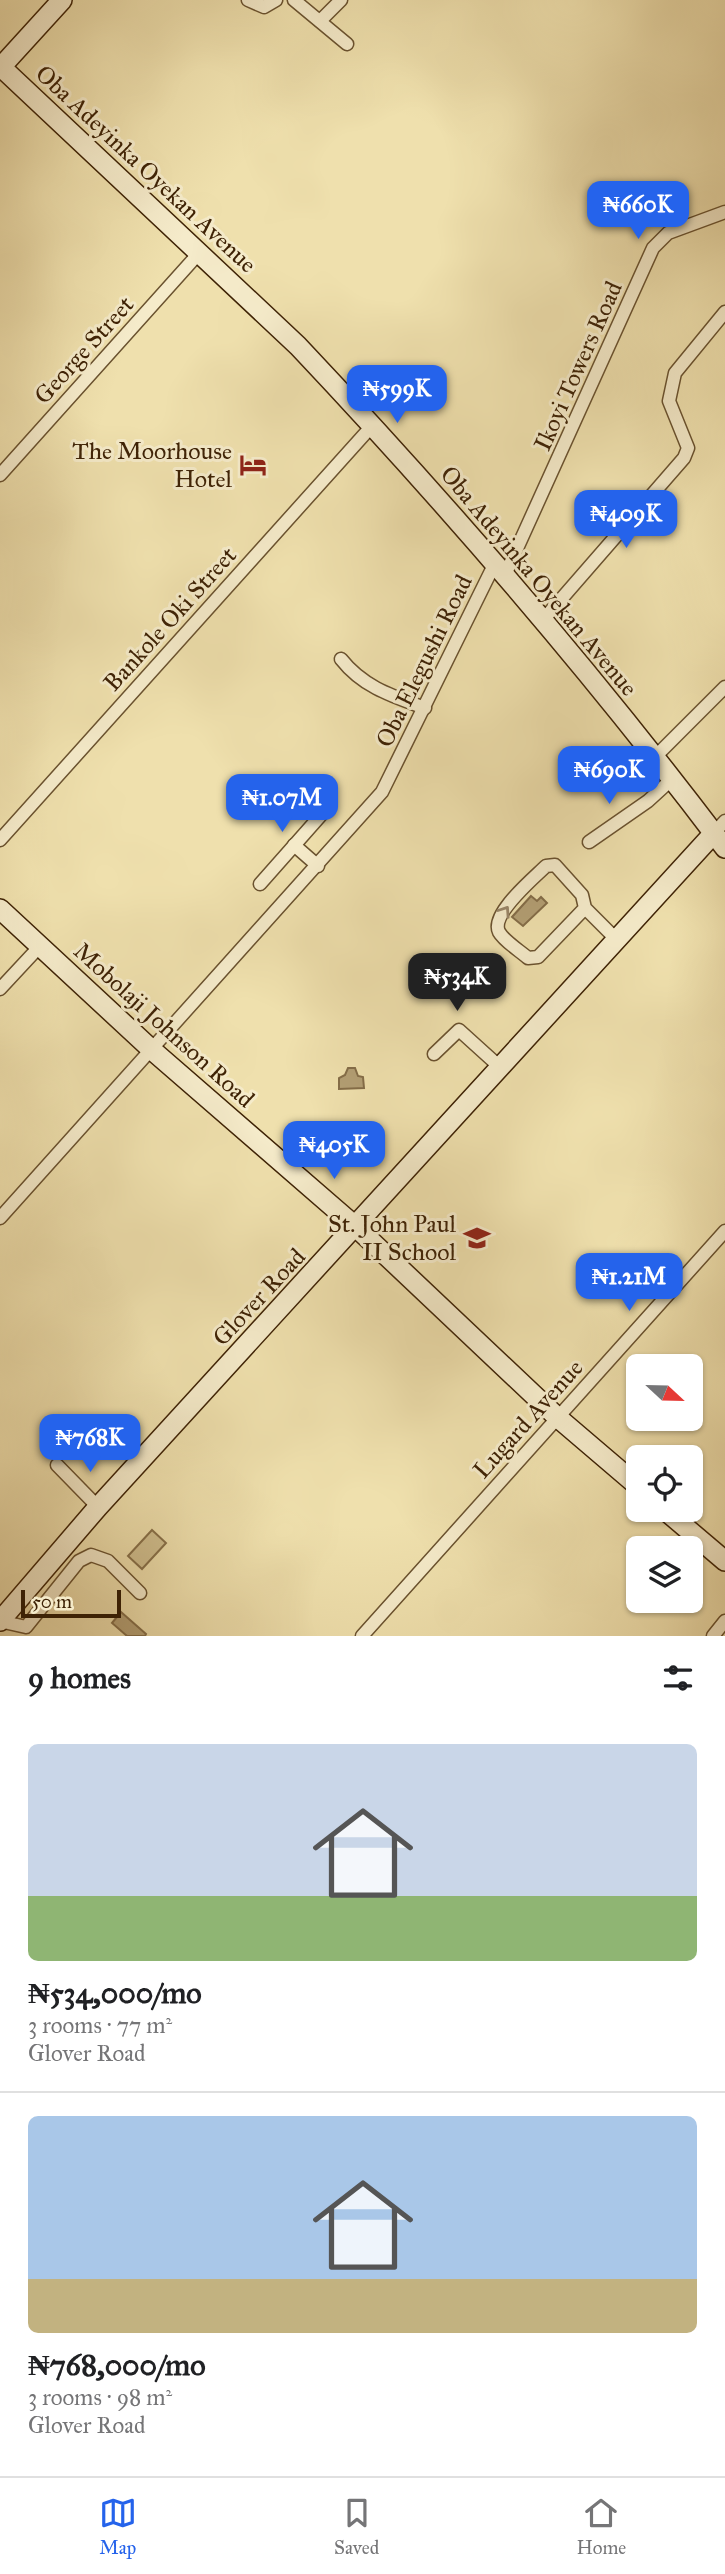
<!DOCTYPE html>
<meta charset="utf-8">
<style>
body{margin:0;font-family:"IM FELL Great Primer",serif;background:#f2f2f2;color:#202124;height:100vh;display:flex;flex-direction:column;font-size:26px;white-space:nowrap}
*{box-sizing:border-box;margin:0}
p{font-size:23px;color:#757577}
.icon{flex:none;width:38px;height:38px;fill:none;stroke:currentColor;stroke-width:2;stroke-linecap:round;stroke-linejoin:round}
.map{position:relative;height:1636px;overflow:hidden}
.sheet{display:flex;flex-direction:column;background:#fff;flex:1}
.sheet>*{flex:none}
.needle{width:46px;rotate:112deg}
.controls{position:absolute;left:626px;top:1354px;display:grid;gap:14px}
.controls a{display:grid;place-items:center;width:77px;height:77px;border-radius:10px;background:#fff;box-shadow:0 2px 5px #0004;font-size:35px}
.scale{position:absolute;left:21px;bottom:18px;width:100px;box-sizing:border-box;padding-left:7px;border:4px solid #3e2205;border-top:0;font-size:19px;line-height:24px;white-space:nowrap;color:#3e2205;-webkit-text-stroke:5px #f5ebca;paint-order:stroke}
.price{position:absolute;translate:-50% -60px;padding:0 16px;border-radius:14px;background:#2563eb;color:#fff;font-size:23px;line-height:46px;filter:drop-shadow(0 2px 4px #0008)}
.price::after{content:'';position:absolute;left:50%;top:42px;width:21px;height:16px;margin-left:-10px;background:inherit;clip-path:polygon(0 0,100% 0,50% 100%)}
.price.active{background:#222;color:#fff}
ul{padding:0;list-style:none}
li{display:grid;align-content:center;gap:14px;height:371px;padding:0 28px}
li+li{border-top:2px solid #e0e0e0}
li span{display:grid;place-items:center;height:217px;border-radius:10px;color:#555}
li>.icon{margin-inline-start:auto}
span .icon{width:126px;height:126px;fill:#fffc;stroke-width:1}
li b{font-size:30px}
h2{display:flex;justify-content:space-between;align-items:center;height:84px;padding:0 28px;font-size:30px}
.tab-bar{display:flex;justify-content:space-around;align-items:center;height:98px;border-top:2px solid #e0e0e0;background:#fff;font-size:19px;color:#757577}
.tab-bar a{display:grid;justify-items:center;gap:4px}
.tab-bar .active{color:#2563eb}
.map>svg:first-child{display:block}
.green{fill:#d1c090;stroke:#88714a;stroke-width:2}
.water{fill:#b39f74;stroke:#846d48;stroke-width:2}
.lines{fill:none;stroke-linecap:round;stroke-linejoin:round}
.street-casing{stroke:#6a522f;stroke-width:15}
.secondary-casing{stroke:#3e2205;stroke-width:22}
.street{stroke:#f5ebca;stroke-width:12}
.secondary{stroke:#f5ebca;stroke-width:19}
.oneway{stroke:#9a8668}
.labels{text-anchor:middle;dominant-baseline:central;stroke-width:6;stroke-linejoin:round;paint-order:stroke}
.street-label{font-size:24px;fill:#3e2205;stroke:#f5ebca}
.poi-label{font-size:24px;fill:#3e2205;stroke:#f5ebca;text-anchor:end}
</style>
<div class="map">
<svg width="725" height="1636" viewBox="0 0 725 1636">
<rect width="100%" height="100%" fill="#efe0ad"/>
<filter id="stains"><feTurbulence type="fractalNoise" baseFrequency=".00286" numOctaves="4"/><feColorMatrix values="0 0 0 0 .2 0 0 0 0 .09 0 0 0 0 .02 0 0 0 .5 -.17"/></filter>
<radialGradient id="worn" r=".72"><stop offset=".6" stop-color="#630" stop-opacity="0"/><stop offset="1" stop-color="#630" stop-opacity=".3"/></radialGradient>
<path class="green" d="M152,1530L166,1543L142,1569L128,1556Z"/>
<g class="water">
<path d="M531,896L537,901L541,897L547,903L523,926L512,917Z"/>
<path d="M348,1068H355L358,1076L363,1077L364,1088L339,1089V1078L345,1075Z"/>
<path d="M121,1612L146,1634L145,1636H127L112,1623Z"/>
</g>
<g class="lines">
<defs>
<g id="street">
<path d="M248,0L264,7L276,0"/>
<path d="M294,0L347,44"/>
<path d="M320,21L341,0"/>
<path d="M0,475L200,252"/>
<path d="M505,575L653,248L668,233L725,212"/>
<path d="M543,620L684,458L688,448L669,401L675,373L725,312"/>
<path d="M341,659C363,687 392,696 425,708"/>
<path d="M654,758L725,687"/>
<path d="M714,833L725,821"/>
<path d="M0,840L371,427"/>
<path d="M589,842L648,801L671,780"/>
<path d="M294,845L318,866"/>
<path d="M260,884L329,806"/>
<path d="M585,908L538,957L528,958C520,951 504,941 499,932C490,914 534,878 546,866L555,865L582,895L585,908L616,939"/>
<path d="M0,989L40,946"/>
<path d="M434,1054L459,1030L501,1068"/>
<path d="M0,1218L382,792L495,563"/>
<path d="M57,1465L98,1507"/>
<path d="M0,1621L26,1627L79,1561L91,1555L108,1561L140,1593"/>
<path d="M362,1636L725,1231"/>
<path d="M713,1636L725,1621"/>
</g>
<g id="secondary">
<path d="M0,66L298,346C449,506 592,672 725,848"/>
<path d="M0,68L62,0"/>
<path d="M0,909L152,1050L356,1227L557,1417L639,1487"/>
<path d="M665,1510L725,1561"/>
<path d="M0,1621L98,1507L714,833"/>
</g>
</defs>
<use href="#street" class="street-casing"/>
<use href="#secondary" class="secondary-casing"/>
<use href="#street" class="street"/>
<use href="#secondary" class="secondary"/>
</g>
<defs><path id="oneway-chevron" d="M-2-3.5L2.5 0L-2 3.5" fill="none" stroke-width="1.6" stroke-linecap="round" stroke-linejoin="round" transform="scale(1.75)"/></defs>
<use class="oneway" href="#oneway-chevron" transform="translate(505 911) rotate(-56)"/>
<defs>
<symbol id="hotel-bare" viewBox="-9 -9 18 18"><path d="M-6-4.5h1.5V1H6V5H4.5V3h-9V5H-6ZM-4 0a1.8 1.8 0 1 1 3.6 0ZM.5 0V-2.5h3Q6-2.5 6 0Z" fill="#8f2418" stroke="#f5ebca" stroke-width="2.5" paint-order="stroke"/></symbol>
<symbol id="school-bare" viewBox="-9 -9 18 18"><path d="M0-5L7-2L0 1L-7-2ZM-4 1L0 2.5L4 1V4Q0 6-4 4Z" fill="#8f2418" stroke="#f5ebca" stroke-width="2.5" paint-order="stroke"/></symbol>
</defs>
<g fill-rule="evenodd">
<use href="#hotel-bare" x="234" y="446" width="38" height="38"/>
<use href="#school-bare" x="458" y="1219" width="38" height="38"/>
</g>
<g class="labels">
<g class="street-label">
<text transform="translate(146 169) rotate(43)">Oba Adeyinka Oyekan Avenue</text>
<text transform="translate(84 350) rotate(-48)">George Street</text>
<text transform="translate(578 366) rotate(-66)">Ikoyi Towers Road</text>
<text transform="translate(539 581) rotate(50)">Oba Adeyinka Oyekan Avenue</text>
<text transform="translate(170 619) rotate(-48)">Bankole Oki Street</text>
<text transform="translate(424 661) rotate(-64)">Oba Elegushi Road</text>
<text transform="translate(164 1025) rotate(42)">Mobolaji Johnson Road</text>
<text transform="translate(259 1297) rotate(-47)">Glover Road</text>
<text transform="translate(528 1419) rotate(-48)">Lugard Avenue</text>
</g>
<g class="poi-label">
<text x="232" y="451">The Moorhouse<tspan x="232" dy="28">Hotel</tspan></text>
<text x="456" y="1224">St. John Paul<tspan x="456" dy="28">II School</tspan></text>
</g>
</g>
<rect width="100%" height="100%" filter="url(#stains)"/>
<rect width="100%" height="100%" fill="url(#worn)"/>
</svg>
<div class="controls">
<a><svg class="needle" viewBox="-14 -14 28 28"><path d="M0-13l5 13h-10z" fill="#e53935"/><path d="M0 13l5-13h-10z" fill="#757577"/></svg></a>
<a><svg class="icon" aria-label="locate" viewBox="0 0 24 24"><circle cx="12" cy="12" r="6"/><path d="M12 2v4M12 18v4M2 12h4M18 12h4"/></svg></a>
<a><svg class="icon" aria-label="layers" viewBox="0 0 24 24"><path d="M12 4l9 5-9 5-9-5zM3 14l9 5 9-5"/></svg></a>
</div>
<div class="scale">50 m</div>
<b class="price" style="left:638px;top:241px">₦660K</b>
<b class="price" style="left:397px;top:425px">₦599K</b>
<b class="price" style="left:626px;top:550px">₦409K</b>
<b class="price" style="left:609px;top:806px">₦690K</b>
<b class="price" style="left:282px;top:834px">₦1.07M</b>
<b class="price active" style="left:457px;top:1013px">₦534K</b>
<b class="price" style="left:334px;top:1181px">₦405K</b>
<b class="price" style="left:629px;top:1313px">₦1.21M</b>
<b class="price" style="left:90px;top:1474px">₦768K</b>
</div>
<section class="sheet">
<h2>9 homes<svg class="icon" aria-label="filters" viewBox="0 0 24 24"><path d="M4 7h16M4 17h16"/><circle cx="9" cy="7" r="2"/><circle cx="15" cy="17" r="2"/></svg></h2>
<ul>
<li><span style="background:linear-gradient(#c9d6e8 70%,#8fb573 0)"><svg class="icon" aria-label="home" viewBox="0 0 24 24"><path d="M3 11l9-7 9 7M6 9v11h12V9"/></svg></span><div><b>₦534,000/mo</b><p>3 rooms · 77 m²</p><p>Glover Road</p></div></li>
<li><span style="background:linear-gradient(#a9c7e8 75%,#c2b280 0)"><svg class="icon" aria-label="home" viewBox="0 0 24 24"><path d="M3 11l9-7 9 7M6 9v11h12V9"/></svg></span><div><b>₦768,000/mo</b><p>3 rooms · 98 m²</p><p>Glover Road</p></div></li>
</ul>
</section>
<nav class="tab-bar">
<a class="active"><svg class="icon" aria-label="map" viewBox="0 0 24 24"><path d="M3 6l6-2 6 2 6-2v14l-6 2-6-2-6 2zM9 4v14M15 6v14"/></svg>Map</a>
<a><svg class="icon" aria-label="saved" viewBox="0 0 24 24"><path d="M7 4h10v16l-5-4-5 4z"/></svg>Saved</a>
<a><svg class="icon" aria-label="home" viewBox="0 0 24 24"><path d="M3 11l9-7 9 7M6 9v11h12V9"/></svg>Home</a>
</nav>
